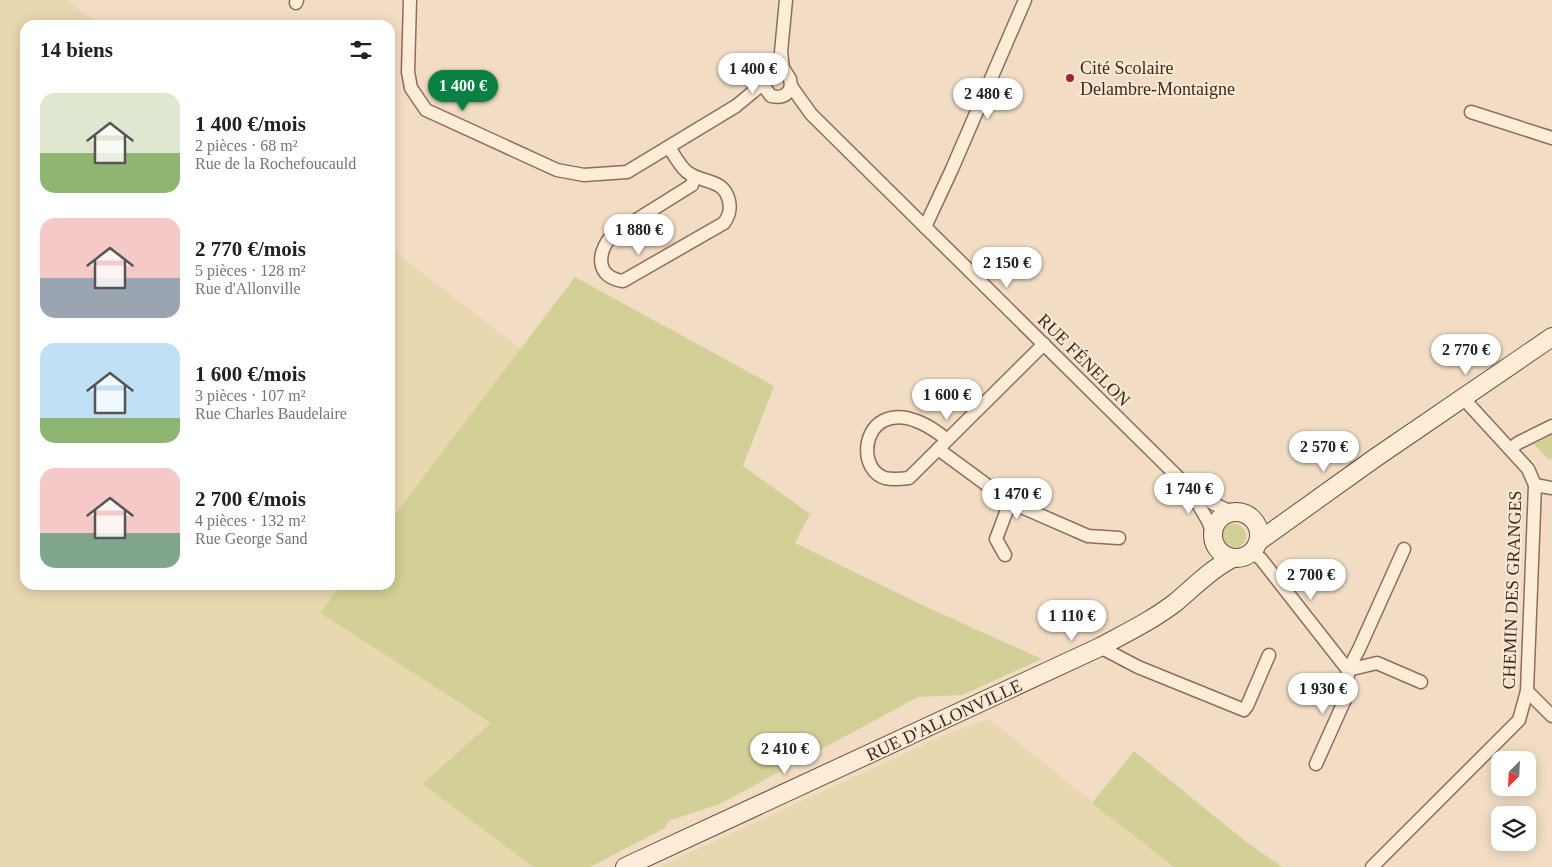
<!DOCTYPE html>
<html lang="fr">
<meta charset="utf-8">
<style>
body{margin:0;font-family:"Times New Roman",serif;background:#f2f2f2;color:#202124;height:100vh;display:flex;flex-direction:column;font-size:19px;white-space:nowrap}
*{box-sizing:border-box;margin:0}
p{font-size:16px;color:#757577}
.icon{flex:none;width:28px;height:28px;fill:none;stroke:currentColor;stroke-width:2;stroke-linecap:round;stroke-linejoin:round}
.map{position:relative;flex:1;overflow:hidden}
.side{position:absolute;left:20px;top:20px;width:375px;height:570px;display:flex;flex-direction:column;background:#fff;border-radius:15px;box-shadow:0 2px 12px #0003}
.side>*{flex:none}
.needle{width:32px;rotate:204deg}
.controls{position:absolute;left:1491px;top:751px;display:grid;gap:10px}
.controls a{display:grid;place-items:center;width:45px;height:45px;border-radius:10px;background:#fff;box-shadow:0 2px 12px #0003;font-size:25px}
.price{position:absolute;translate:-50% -42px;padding:0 11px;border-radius:18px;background:#fff;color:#222;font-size:16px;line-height:32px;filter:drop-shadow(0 1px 2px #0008)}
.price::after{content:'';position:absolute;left:50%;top:30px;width:15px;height:11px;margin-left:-8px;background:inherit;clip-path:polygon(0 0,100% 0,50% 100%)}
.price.current{background:#0b8043;color:#fff}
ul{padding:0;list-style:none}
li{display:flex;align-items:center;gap:15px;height:125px;padding:0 20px}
li span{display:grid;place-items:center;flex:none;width:140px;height:100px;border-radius:15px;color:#555}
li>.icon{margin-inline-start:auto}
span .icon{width:60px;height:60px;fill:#fffc;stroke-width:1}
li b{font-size:21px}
h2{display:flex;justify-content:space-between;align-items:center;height:60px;padding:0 20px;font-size:21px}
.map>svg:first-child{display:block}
.farmland{fill:#e9d7b0}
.green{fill:#d2d096}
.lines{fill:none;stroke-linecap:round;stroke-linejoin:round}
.street-casing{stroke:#8f6d58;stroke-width:15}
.secondary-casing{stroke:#714e3b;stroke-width:20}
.street{stroke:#fcecd8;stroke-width:12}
.secondary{stroke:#fcecd8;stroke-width:18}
.poi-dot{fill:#a42237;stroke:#f9e9d4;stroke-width:2}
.labels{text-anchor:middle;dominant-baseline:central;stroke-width:4;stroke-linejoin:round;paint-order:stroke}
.poi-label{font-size:18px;fill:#3d281d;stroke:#f9e9d4;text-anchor:start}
.street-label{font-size:18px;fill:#3d281d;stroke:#f9e9d4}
</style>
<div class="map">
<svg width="1552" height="867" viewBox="0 0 1552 867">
<rect width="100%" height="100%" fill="#f2ddc4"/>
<g class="farmland">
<path d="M0,0H67L100,25H25V585H341L320,613L491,723L422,784L533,867H0Z"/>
<path d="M390,248L521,349L390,521Z"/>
<path d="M989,719L1174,867H659L949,733Z"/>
</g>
<g class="green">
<path d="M575,277L774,386L743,466L810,514L795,543L922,605L1042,659L962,695L918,697L720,804L668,821L665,828L590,867H533L422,784L491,723L320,613L341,585H390V521Z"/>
<path d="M1552,435V458L1549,460L1534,444Z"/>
<circle cx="1234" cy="536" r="12"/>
<path d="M1134,751L1245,841L1282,867H1174L1092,803Z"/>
</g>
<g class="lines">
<defs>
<g id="street">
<path d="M410,0L408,72L411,88L426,110L557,170L584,175L627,172L736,106L765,82"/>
<path d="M296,3L297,0"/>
<path d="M786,74L781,71L773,72L765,79V88L771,96C781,98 788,96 791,86L790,79L783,68L781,52L786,0"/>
<path d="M791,86L811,114L1189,488L1214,504L1232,512"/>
<path d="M1471,112L1552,138"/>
<path d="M669,147C674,155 680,166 687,172C703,184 724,178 729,201C731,210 729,216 724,223L623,281C595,277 597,253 612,235L692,185L694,177"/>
<path d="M925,227L952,169L1025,0"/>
<path d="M947,440C931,426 904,410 883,421C862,432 861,470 885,478C893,480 901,479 909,478L1044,344"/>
<path d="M938,449L1010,502L1088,536L1119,538"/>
<path d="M1510,449L1518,443L1552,426"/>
<path d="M1535,485L1552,488"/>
<path d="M1190,490L1208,521L1212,531"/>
<path d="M1252,552L1261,559L1348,670L1347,695L1316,764"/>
<path d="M1005,555L996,539L1010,502"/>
<path d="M1100,647L1138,667L1244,710L1247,706L1269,655"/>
<path d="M1348,670L1359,649L1404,549"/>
<path d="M1348,670L1377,663L1421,682"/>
<path d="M1527,691L1552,716"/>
<path d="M1372,867L1519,720L1527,691L1535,485L1528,469L1463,398"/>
</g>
<g id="secondary">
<circle cx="1236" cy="535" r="23"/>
<path d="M1259,541L1375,458L1552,337"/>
<path d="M625,867L1100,647C1126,633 1153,620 1176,602C1194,587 1211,569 1231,559"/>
</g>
</defs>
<use href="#street" class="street-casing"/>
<use href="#secondary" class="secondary-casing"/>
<use href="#street" class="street"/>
<use href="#secondary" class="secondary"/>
</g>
<circle class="poi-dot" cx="1070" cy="78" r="5"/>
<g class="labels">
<g class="poi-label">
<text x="1080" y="68">Cité Scolaire<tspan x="1080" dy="21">Delambre-Montaigne</tspan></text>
</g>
<g class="street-label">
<text transform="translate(1084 360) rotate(45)">RUE FÉNELON</text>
<text transform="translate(1512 590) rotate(-88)">CHEMIN DES GRANGES</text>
<text transform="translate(944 720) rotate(-25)">RUE D'ALLONVILLE</text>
</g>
</g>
</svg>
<div class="controls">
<a><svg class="needle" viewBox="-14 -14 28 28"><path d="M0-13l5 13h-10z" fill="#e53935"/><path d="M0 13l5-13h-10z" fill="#757577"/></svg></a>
<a><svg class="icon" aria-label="layers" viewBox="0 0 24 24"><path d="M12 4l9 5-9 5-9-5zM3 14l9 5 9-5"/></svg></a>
</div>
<b class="price" style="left:753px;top:95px">1 400 €</b>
<b class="price current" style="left:463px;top:112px">1 400 €</b>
<b class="price" style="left:988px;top:120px">2 480 €</b>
<b class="price" style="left:639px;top:256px">1 880 €</b>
<b class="price" style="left:1007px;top:289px">2 150 €</b>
<b class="price" style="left:1466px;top:376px">2 770 €</b>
<b class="price" style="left:947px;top:421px">1 600 €</b>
<b class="price" style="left:1324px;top:473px">2 570 €</b>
<b class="price" style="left:1189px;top:515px">1 740 €</b>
<b class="price" style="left:1017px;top:520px">1 470 €</b>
<b class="price" style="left:1311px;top:601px">2 700 €</b>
<b class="price" style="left:1072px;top:642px">1 110 €</b>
<b class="price" style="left:1323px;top:715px">1 930 €</b>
<b class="price" style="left:785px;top:775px">2 410 €</b>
<section class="side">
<h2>14 biens<svg class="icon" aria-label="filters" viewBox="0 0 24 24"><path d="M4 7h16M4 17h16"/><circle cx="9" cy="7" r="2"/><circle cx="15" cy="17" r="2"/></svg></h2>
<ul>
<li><span style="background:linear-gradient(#dfe7d0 60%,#8fb573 0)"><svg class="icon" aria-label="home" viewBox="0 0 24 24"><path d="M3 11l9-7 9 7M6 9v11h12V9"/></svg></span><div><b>1 400 €/mois</b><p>2 pièces · 68 m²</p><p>Rue de la Rochefoucauld</p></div></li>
<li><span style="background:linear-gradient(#f6c9c9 60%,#9aa5b1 0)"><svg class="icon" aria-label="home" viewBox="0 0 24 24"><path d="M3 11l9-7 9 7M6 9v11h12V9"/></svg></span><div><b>2 770 €/mois</b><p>5 pièces · 128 m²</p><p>Rue d'Allonville</p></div></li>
<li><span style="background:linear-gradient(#bfe0f5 75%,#8fb573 0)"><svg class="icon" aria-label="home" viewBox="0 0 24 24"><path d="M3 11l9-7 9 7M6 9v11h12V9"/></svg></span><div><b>1 600 €/mois</b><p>3 pièces · 107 m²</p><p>Rue Charles Baudelaire</p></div></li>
<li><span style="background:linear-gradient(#f6c9c9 65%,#7fa58c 0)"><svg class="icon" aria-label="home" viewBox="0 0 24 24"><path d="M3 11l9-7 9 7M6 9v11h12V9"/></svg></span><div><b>2 700 €/mois</b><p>4 pièces · 132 m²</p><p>Rue George Sand</p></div></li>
</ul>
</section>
</div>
